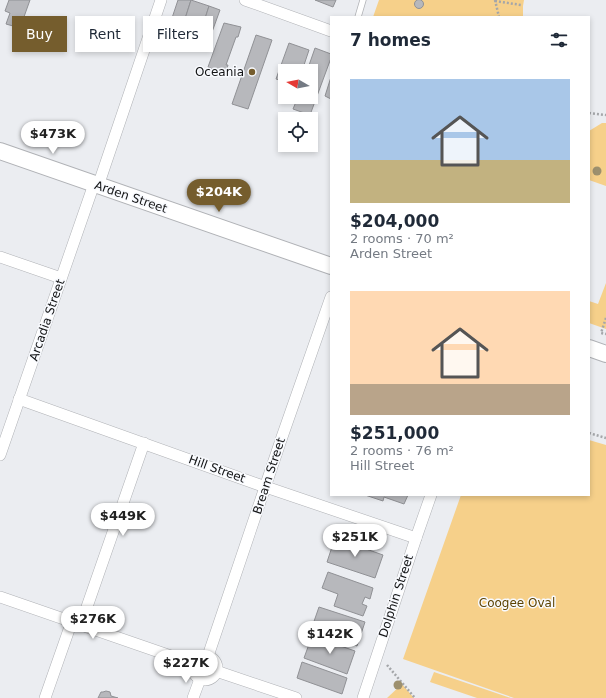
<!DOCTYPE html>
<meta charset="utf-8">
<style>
body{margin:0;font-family:"DejaVu Sans",sans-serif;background:#f2f2f3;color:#1f2937;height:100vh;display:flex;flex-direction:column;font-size:15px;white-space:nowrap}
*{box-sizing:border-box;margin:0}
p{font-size:13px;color:#747a83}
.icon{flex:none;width:22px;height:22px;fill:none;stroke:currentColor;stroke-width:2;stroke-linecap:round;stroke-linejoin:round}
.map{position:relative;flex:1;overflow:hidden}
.details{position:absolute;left:330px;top:16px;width:260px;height:480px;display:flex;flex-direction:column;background:#fff;border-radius:0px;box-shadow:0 2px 6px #0003}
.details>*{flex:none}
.top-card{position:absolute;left:12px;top:16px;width:258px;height:36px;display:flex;gap:8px}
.needle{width:26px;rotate:279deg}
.fabs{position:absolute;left:278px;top:64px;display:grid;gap:8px}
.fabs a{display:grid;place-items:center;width:40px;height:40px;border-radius:0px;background:#fff;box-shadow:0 2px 6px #0003;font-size:20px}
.price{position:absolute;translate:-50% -34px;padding:0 9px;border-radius:14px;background:#fff;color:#222;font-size:13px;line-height:26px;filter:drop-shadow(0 1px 2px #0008)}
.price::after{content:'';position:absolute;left:50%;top:24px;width:12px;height:9px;margin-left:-6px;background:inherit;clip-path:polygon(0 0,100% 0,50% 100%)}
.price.selected{background:#755d2d;color:#fff}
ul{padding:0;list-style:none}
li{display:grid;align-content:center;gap:8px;height:212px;padding:0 20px}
li span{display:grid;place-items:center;height:124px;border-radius:0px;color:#555}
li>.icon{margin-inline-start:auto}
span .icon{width:72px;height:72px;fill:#fffc;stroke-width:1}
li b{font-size:17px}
h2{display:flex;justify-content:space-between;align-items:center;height:48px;padding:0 20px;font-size:17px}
.chip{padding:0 14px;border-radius:0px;background:#fff;box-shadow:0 2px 6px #0003;font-size:14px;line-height:36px}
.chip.selected{background:#755d2d;color:#fff}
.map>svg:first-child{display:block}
.green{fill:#f6d08a}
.building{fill:#b7b8bc;stroke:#909195}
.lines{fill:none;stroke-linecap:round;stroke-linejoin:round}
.lane-casing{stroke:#b0b2b6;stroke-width:7}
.street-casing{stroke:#b0b2b6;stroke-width:12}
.secondary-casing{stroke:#b0b2b6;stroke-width:18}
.path{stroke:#a4a6a9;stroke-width:2.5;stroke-dasharray:2 2;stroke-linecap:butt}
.lane{stroke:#fff;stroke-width:5.5}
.street{stroke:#fff;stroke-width:11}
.secondary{stroke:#fff;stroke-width:16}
.tree{fill:#9d906e}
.poi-dot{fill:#755d2d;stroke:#f8fafe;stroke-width:1.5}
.labels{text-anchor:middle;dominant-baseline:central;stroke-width:3;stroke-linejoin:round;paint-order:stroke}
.poi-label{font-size:12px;fill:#121314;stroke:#f8fafe;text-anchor:end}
.street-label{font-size:12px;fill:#121314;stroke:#f8fafe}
.park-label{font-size:12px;fill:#5d4302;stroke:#f8fafe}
</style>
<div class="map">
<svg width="606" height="698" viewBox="0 0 606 698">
<rect width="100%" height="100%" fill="#ebedf1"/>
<g class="green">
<path d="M379,0H524L523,6V17H373Z"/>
<path d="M602,123H606V186L589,180V131Z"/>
<path d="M606,283V329L589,323V301L598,304Z"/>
<path d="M589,440L606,445V698H514L403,659L461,495H589Z"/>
<path d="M434,672L511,698H477L430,682Z"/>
<path d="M402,684L414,698H387Z"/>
</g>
<g class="building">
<circle cx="419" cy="4" r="4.5"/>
<path d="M9,0H30L20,28L6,24L10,13L5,11Z"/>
<path d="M178,0H191L184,22L172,18Z"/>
<path d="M191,0L209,6L202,28L184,22Z"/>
<path d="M315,0H336L333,7Z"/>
<path d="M209,6L220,10L212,32L202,28Z"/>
<path d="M224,23L241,27L238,37H236L226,65H228L225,75L208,67Z"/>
<path d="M256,35L272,40L248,109L232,104Z"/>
<path d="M289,43L309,50L302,71H285V82L276,79Z"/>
<path d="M315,48L331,54V58L310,115L293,109L298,97H311V71H307Z"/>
<path d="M331,77V99L325,96Z"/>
<path d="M365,495H408L404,504L384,497L383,501Z"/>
<path d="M335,538L383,555L375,578L327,562Z"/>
<path d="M328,572L373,588L370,599L365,597L362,604L367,606L363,616L334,606L338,594L322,588Z"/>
<path d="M319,607L365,622L357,646L311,630Z"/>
<path d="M312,636L355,651L347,674L304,658Z"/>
<path d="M302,662L347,678L342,694L297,678Z"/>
<path d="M106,691L110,692L111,696L118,698H98L101,692H103Z"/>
</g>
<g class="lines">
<defs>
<path id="lane" d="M358,17L363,0"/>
<g id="street">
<path d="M245,0L331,31"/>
<path d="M98,186L161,0"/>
<path d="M0,257L61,278"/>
<path d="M19,399L257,484L416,538"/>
<path d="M0,455L94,184"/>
<path d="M0,597L194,664"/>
<path d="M81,624L144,443"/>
<path d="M208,656L282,437L331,297"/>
<circle cx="205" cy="668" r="12"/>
<path d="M216,671L296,698"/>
<path d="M45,698L72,621"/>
<path d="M193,698L200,679"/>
<path d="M363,698L416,538L431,495"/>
</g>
<g id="secondary">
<path d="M0,151L331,266"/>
<path d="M589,348L606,354"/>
</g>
</defs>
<use href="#lane" class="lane-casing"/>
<use href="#street" class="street-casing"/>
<use href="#secondary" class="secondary-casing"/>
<g class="path">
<path d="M495,0L499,17"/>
<path d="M495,1L521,5"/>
<path d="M589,113L606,115"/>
<path d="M606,318L601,333L606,334"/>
<path d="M589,433L606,438"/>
<path d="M387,665L415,698"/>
</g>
<use href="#lane" class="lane"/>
<use href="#street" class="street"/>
<use href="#secondary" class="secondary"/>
</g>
<g class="tree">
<circle cx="597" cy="171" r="4.5"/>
<circle cx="338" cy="530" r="4.5"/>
<circle cx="362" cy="540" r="4.5"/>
<circle cx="398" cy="685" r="4.5"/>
</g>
<circle class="poi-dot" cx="252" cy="72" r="4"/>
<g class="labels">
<g class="poi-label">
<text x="244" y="72">Oceania</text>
</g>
<g class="street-label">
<text transform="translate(131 197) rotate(19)">Arden Street</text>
<text transform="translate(47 320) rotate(-71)">Arcadia Street</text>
<text transform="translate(217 469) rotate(20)">Hill Street</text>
<text transform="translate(269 476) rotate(-72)">Bream Street</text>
<text transform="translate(396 596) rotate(-72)">Dolphin Street</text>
</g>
<g class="park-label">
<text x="517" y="603">Coogee Oval</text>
</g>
</g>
</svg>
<div class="fabs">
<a><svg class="needle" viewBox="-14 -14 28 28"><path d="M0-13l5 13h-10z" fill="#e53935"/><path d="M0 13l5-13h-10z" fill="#747a83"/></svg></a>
<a><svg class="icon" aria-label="locate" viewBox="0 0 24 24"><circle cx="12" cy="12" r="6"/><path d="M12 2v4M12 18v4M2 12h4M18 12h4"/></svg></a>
</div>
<b class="price" style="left:53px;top:155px">$473K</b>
<b class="price selected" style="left:219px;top:213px">$204K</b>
<b class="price" style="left:123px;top:537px">$449K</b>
<b class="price" style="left:355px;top:558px">$251K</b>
<b class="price" style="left:93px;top:640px">$276K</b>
<b class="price" style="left:330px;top:655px">$142K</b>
<b class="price" style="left:186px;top:684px">$227K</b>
<div class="top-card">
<a class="chip selected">Buy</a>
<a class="chip">Rent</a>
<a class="chip">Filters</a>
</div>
<section class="details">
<h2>7 homes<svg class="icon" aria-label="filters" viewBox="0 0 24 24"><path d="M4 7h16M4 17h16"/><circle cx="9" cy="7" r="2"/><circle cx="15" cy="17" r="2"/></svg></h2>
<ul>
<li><span style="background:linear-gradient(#a9c7e8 65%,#c2b280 0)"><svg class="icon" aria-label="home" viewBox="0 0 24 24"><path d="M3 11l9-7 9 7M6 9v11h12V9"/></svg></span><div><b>$204,000</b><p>2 rooms · 70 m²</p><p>Arden Street</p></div></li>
<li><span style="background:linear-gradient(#ffd9b3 75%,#b9a48a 0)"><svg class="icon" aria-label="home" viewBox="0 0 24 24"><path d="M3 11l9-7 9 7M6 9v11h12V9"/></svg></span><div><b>$251,000</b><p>2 rooms · 76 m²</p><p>Hill Street</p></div></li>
</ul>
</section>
</div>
